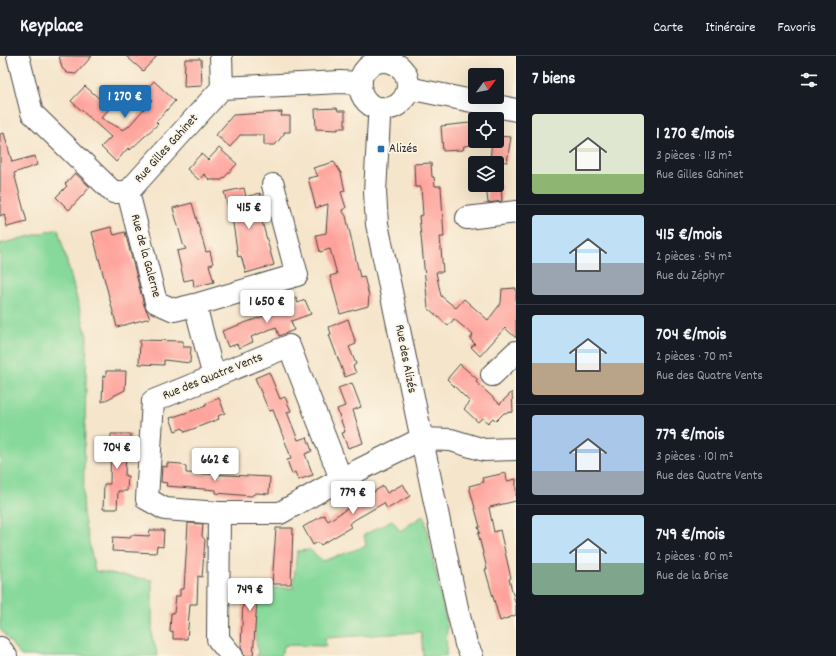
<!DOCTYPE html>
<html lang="fr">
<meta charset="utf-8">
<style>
body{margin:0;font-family:Dekko,sans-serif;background:#242831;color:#f1f3f6;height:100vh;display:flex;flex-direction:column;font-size:15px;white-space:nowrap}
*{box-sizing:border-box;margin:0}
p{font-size:13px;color:#9ea1a6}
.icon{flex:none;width:22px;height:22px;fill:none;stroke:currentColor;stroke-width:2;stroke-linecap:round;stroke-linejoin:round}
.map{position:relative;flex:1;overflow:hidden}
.details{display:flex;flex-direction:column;background:#171b24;width:320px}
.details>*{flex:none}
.needle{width:26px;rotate:58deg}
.tools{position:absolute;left:468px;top:12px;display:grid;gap:8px}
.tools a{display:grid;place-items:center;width:36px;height:36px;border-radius:4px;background:#171b24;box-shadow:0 4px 16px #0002;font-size:20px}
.price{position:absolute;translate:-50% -34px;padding:0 9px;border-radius:4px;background:#fff;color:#222;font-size:13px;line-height:26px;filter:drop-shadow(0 1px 2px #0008)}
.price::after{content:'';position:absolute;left:50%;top:24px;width:12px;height:9px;margin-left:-6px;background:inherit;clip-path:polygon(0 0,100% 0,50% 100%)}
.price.on{background:#1f6fb2;color:#fff}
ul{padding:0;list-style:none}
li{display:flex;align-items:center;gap:12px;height:100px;padding:0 16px}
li+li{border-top:1px solid #363941}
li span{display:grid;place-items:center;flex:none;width:112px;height:80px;border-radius:4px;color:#555}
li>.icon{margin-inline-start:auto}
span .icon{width:48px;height:48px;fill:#fffc;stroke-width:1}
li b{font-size:17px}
h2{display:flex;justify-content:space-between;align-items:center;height:48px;padding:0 16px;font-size:17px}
header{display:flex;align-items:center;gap:24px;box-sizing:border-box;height:56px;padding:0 20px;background:#171b24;border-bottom:1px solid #363941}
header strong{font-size:19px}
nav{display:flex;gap:22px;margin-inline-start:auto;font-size:14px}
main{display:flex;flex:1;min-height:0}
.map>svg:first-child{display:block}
.green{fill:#86d99a;stroke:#588262}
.building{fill:#fea39b}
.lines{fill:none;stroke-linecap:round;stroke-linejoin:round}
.minor-casing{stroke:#494743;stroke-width:24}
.minor{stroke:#fff;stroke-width:22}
.poi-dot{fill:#1f6fb2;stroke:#fcf5e5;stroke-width:1.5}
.labels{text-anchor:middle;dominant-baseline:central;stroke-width:3.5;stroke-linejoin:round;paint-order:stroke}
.street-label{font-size:13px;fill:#2b2b2b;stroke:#fcf5e5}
.poi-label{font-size:13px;fill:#2b2b2b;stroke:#fcf5e5;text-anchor:start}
</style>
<header>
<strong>Keyplace</strong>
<nav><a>Carte</a><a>Itinéraire</a><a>Favoris</a></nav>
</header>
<main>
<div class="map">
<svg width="516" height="600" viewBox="0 0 516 600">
<rect width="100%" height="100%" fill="#fcf5e5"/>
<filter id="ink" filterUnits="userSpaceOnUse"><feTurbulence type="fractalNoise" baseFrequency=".025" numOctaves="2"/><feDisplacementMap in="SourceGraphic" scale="8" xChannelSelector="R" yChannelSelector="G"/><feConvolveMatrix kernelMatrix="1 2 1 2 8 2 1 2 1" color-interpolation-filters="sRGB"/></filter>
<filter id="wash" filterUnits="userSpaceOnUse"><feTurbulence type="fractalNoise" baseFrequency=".012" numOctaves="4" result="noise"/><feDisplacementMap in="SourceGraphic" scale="16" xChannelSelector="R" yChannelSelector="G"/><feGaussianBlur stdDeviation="0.9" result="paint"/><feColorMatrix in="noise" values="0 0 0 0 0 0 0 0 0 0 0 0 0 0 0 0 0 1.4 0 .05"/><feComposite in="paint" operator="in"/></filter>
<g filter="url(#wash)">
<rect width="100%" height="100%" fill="#f5e5cb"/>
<g class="green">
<path d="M58,173L87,280L83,458L95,515L152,524V581L158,600H21L0,573V188Z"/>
<path d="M424,459L447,570L446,600H423L421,576L325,582L326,590L285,589L280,600H255L258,598L250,545L270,546L273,532H293L297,495L310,494L323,505L366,490L364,479L392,464L400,475Z"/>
</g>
<g id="blocks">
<g class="building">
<path d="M59,0H92L76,18L67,17L62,12Z"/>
<path d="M126,0H157L143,15Z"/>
<path d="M185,3H201L202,30L184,31Z"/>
<path d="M154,25L175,45L156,66L158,68L130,94L128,92L116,106L101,91L111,81L71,45L85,30L110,52L101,62L123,74L128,71L152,44L144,36Z"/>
<path d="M337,52L338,55H345V72H338V74L316,73L315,53Z"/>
<path d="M282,56L281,60H290V76H284V78L275,89H264V79H240L230,91L216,79L233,59Z"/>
<path d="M470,67L472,89L464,90L463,94L443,95L441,70Z"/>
<path d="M4,77L12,106L35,100L37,109L14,117L27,166L7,171L4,158L0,160V78Z"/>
<path d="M497,80L511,81L507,106L490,104L492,85H497Z"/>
<path d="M219,92L237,108L222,124H210L204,118L199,124L187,113L201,98L208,104Z"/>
<path d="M334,106L341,117L345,135L341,136L346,152L342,154L346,160L360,221L364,220L369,240L368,250L340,258L330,220L337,218L330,193L320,196L316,179L326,177L328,148L316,152L308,122L318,120L313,112Z"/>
<path d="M431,107L432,121H434L435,130H441L444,181H440L443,216H436L441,240L456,252L464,243L488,264L501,247L502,233L516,232V282L505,272L480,300L471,291L475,288L470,283L473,279L454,263L448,270L428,252L419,160L423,159L421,131H415L414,108Z"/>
<path d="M75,117L90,131L69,154L56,141L67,130L65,128Z"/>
<path d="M486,129H501L502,145L488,147Z"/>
<path d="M244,132L246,141L260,137L266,161L261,162L274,209L246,217L241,200L238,201L231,154L229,155L224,136Z"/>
<path d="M192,147L206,196L210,195L213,208L209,209L214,226L194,231L193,223L184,225L177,195L186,193L183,188L173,152Z"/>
<path d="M111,171L114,179L125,176L144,249L150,262L117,271L92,176Z"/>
<path d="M296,242L298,247L305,244L311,258L291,265L294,274L279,280L276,271L251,281L253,286L239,292L237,288L228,291L222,275L278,255L285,251L283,248Z"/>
<path d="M348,263L356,288L349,291L356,308L353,310L356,317L345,321L329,279L331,278L329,271Z"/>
<path d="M140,284L183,285V291H191L190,307L164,304V309L139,308Z"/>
<path d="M460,308L478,324L476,326L500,348L512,336L513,356L504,357L496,365L493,362L488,367L482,362L478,366L464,353L470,346L447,323Z"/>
<path d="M106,315H126L125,334L102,346L103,320H106Z"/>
<path d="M269,316L280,343L285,341L291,355L287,356L298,384L307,381L312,395L305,398L313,419L298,424L295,416L292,418L287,404L291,403L289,396L273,354L269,355L255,322Z"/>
<path d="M352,327L361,351L353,354L363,387L348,392L342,377L345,376L337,353L345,350L338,332Z"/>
<path d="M219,342L225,357L218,360L219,363L185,376L183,372L175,375L170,362L206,350L205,348Z"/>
<path d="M111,378H131V394H126L125,420H128L127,435H118L117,453H103L104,428H110Z"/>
<path d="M167,407L181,408L186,411V417L270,421L269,438L256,437L251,440L216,437V434L166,430L167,427L161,426L162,410L167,411Z"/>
<path d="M506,417L507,425L516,423V445L490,451L489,452L494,476L500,474L511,522L509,523L516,550V559L500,565L485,513H487L478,477H480L478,471H480L469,430L484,426L482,422Z"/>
<path d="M403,428L410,440L387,453L384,447L356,463L349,468L351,471L321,489L318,486L313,489L303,471L324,459L328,465L383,430L387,437Z"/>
<path d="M188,467L203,468L202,480L205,484L202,521L198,520L197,548H190L187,583H173V575L170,576L171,557H174L176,540H180V533H184Z"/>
<path d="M276,472H293L291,528H272Z"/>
<path d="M150,474H164L163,491L157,490L156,497L112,495L113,481L130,482L131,479L149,480Z"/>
<path d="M251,528L271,529L270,546L257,545L253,600H244L241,591L243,546H232L233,530L250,531Z"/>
</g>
</g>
</g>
<g filter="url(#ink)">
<use href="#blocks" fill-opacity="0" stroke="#494743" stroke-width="1"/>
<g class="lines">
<defs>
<g id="minor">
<path d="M18,0L32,57L113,136H128L222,32L340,26L361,27"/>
<path d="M221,0L222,32"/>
<circle cx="384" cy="29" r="24"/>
<path d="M408,32L516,54"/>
<path d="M381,52L379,63L375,136L377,168L457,552L466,588L472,600"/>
<path d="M128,136L156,246L174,254L195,249L214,321"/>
<path d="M467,162L516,156"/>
<path d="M195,249L297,219L273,129"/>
<path d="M492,319L516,296"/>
<path d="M341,423L289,290L153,345L147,443L165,453L219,457H280L341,423L421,383L451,384L484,394L516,393"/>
<path d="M219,457L218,583L232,600"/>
<path d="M0,592L6,600"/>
</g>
</defs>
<use href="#minor" class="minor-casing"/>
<use href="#minor" class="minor"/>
</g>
</g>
<rect class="poi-dot" x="377" y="89" width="8" height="8" rx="2"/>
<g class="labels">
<g class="street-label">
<text transform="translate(167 93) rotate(-48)">Rue Gilles Gahinet</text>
<text transform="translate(145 200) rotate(75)">Rue de la Galerne</text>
<text transform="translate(405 303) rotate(79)">Rue des Alizés</text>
<text transform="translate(213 321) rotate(-22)">Rue des Quatre Vents</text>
</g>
<g class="poi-label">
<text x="389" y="93">Alizés</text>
</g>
</g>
</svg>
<div class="tools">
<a><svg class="needle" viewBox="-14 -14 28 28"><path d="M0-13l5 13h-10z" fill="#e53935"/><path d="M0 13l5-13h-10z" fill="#9ea1a6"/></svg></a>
<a><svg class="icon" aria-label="locate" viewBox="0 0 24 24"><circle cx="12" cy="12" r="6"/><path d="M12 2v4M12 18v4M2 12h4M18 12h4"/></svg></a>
<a><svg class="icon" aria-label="layers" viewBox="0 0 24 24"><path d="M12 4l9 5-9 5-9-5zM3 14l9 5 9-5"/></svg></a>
</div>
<b class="price on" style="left:125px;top:63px">1 270 €</b>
<b class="price" style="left:249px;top:174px">415 €</b>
<b class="price" style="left:267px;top:268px">1 650 €</b>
<b class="price" style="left:117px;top:414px">704 €</b>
<b class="price" style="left:215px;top:426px">662 €</b>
<b class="price" style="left:353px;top:459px">779 €</b>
<b class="price" style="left:250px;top:556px">749 €</b>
</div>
<section class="details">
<h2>7 biens<svg class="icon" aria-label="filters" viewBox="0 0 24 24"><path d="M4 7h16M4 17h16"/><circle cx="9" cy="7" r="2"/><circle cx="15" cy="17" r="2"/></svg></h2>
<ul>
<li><span style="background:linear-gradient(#dfe7d0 75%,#8fb573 0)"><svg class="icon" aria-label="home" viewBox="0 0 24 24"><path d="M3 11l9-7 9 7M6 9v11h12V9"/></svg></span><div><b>1 270 €/mois</b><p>3 pièces · 113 m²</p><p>Rue Gilles Gahinet</p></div></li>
<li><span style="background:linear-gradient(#bfe0f5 60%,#9aa5b1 0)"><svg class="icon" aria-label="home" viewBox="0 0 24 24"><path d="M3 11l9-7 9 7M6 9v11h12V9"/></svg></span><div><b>415 €/mois</b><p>2 pièces · 54 m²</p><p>Rue du Zéphyr</p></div></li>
<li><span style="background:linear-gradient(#bfe0f5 60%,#b9a48a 0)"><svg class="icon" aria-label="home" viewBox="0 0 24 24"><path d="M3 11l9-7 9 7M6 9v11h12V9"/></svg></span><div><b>704 €/mois</b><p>2 pièces · 70 m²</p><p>Rue des Quatre Vents</p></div></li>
<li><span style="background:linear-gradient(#a9c7e8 70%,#9aa5b1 0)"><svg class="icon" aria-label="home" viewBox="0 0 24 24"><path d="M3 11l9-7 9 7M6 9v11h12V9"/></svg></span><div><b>779 €/mois</b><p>3 pièces · 101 m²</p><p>Rue des Quatre Vents</p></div></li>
<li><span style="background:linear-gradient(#bfe0f5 60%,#7fa58c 0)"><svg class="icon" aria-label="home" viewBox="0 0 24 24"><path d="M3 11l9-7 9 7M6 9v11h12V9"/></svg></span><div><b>749 €/mois</b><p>2 pièces · 80 m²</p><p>Rue de la Brise</p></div></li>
</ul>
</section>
</main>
